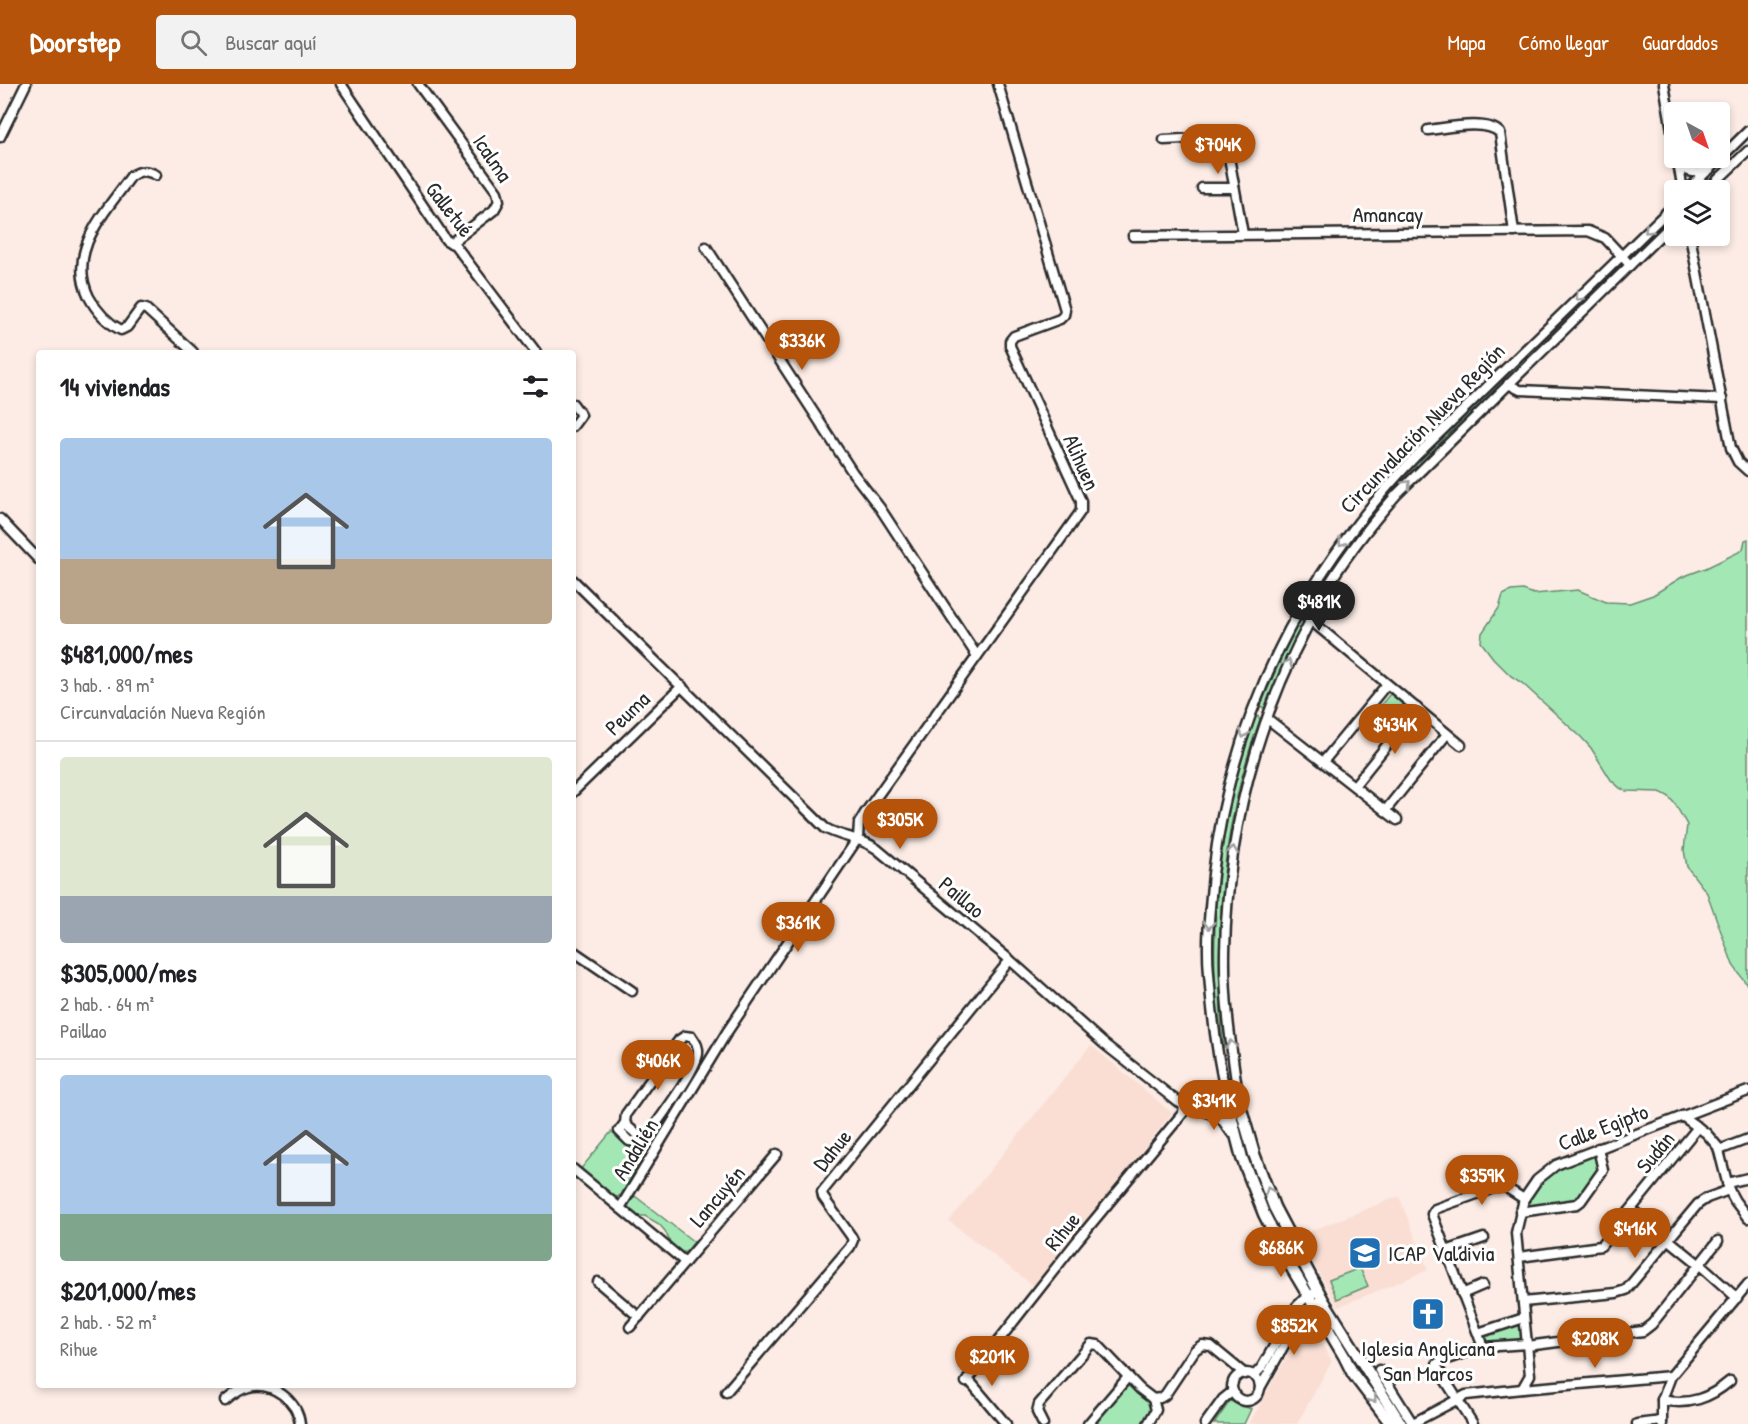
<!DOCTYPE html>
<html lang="es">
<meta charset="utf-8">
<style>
body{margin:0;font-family:"Patrick Hand",sans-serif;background:#f2f2f2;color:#202124;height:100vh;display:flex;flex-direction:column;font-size:22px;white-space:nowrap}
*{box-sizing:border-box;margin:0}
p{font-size:20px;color:#757577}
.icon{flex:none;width:33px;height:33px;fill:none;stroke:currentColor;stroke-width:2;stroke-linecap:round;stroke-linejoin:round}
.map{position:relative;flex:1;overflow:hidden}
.side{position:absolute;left:36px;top:266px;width:540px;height:1038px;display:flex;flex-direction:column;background:#fff;border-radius:6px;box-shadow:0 3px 9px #0003}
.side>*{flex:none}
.needle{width:39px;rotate:140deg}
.controls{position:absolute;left:1664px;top:18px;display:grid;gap:12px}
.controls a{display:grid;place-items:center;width:66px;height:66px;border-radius:6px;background:#fff;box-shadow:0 3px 9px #0003;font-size:30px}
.price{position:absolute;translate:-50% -51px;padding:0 14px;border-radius:21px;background:#b45309;color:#fff;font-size:20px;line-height:39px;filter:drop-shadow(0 2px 3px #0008)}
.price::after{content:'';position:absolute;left:50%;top:36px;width:18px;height:14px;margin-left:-9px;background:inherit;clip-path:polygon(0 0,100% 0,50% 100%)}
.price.on{background:#222;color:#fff}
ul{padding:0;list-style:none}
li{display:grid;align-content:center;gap:12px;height:318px;padding:0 24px}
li+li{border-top:2px solid #e0e0e0}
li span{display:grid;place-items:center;height:186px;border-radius:6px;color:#555}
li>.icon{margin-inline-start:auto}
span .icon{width:108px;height:108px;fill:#fffc;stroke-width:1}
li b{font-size:26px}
h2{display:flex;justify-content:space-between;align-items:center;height:72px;padding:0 24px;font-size:26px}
header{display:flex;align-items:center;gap:36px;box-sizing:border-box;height:84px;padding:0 30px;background:#b45309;color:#fff}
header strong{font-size:28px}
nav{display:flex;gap:33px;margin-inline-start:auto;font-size:21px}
.search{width:420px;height:54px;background:#f2f2f2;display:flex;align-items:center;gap:15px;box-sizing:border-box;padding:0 21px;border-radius:6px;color:#757577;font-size:22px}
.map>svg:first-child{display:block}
.built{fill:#faded3}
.green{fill:#a3e8b4;stroke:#678a70;stroke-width:1.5}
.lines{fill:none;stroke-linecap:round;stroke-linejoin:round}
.minor-casing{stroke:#2b2b2b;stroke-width:13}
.tertiary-casing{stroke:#2b2b2b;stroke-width:15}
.minor{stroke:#fff;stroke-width:8}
.tertiary{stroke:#fff;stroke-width:10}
.oneway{stroke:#a0a0a0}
.labels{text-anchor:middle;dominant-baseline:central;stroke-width:6;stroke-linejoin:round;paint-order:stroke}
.street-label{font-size:22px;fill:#2b2b2b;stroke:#fff}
.poi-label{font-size:22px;fill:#2b2b2b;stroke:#fff;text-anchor:start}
</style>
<header>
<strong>Doorstep</strong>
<div class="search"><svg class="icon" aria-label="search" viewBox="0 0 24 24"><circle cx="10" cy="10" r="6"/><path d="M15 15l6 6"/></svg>Buscar aquí</div>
<nav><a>Mapa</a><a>Cómo llegar</a><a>Guardados</a></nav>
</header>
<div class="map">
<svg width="1748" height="1340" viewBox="0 0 1748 1340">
<rect width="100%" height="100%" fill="#fcece5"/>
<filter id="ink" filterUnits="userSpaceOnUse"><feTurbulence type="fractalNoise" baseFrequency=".0167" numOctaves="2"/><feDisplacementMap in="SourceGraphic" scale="12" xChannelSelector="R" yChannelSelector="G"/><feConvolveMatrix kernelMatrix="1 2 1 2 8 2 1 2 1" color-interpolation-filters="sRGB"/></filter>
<g filter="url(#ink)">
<g class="built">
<path d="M1091,961L1172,1029L1035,1203L949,1137Z"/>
<path d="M1399,1112L1428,1186L1338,1223L1298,1152Z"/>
<path d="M1307,1236L1332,1277L1297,1340H1249Z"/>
</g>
<g class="green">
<path d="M1622,177L1624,179L1622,184L1408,395L1321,506L1309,528L1305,526C1331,476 1368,431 1406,389Z"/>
<path d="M1748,455V902L1733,881L1707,809L1687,783L1684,766L1687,741L1675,720L1668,712L1660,708L1626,707L1620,704L1611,696L1591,664L1581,653L1522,599L1511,592L1493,574L1481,558L1482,549L1499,524L1503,511L1511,507L1523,506L1534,510L1578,506L1606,518L1630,519L1653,511L1682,493L1706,484L1741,467L1743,465L1745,456Z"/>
<path d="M1303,533L1306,538L1287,572L1267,621L1263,624L1261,621L1280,577L1301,534Z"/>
<path d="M1390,610H1395L1412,625L1385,656L1366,639Z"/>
<path d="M1257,631L1260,635C1229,719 1217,809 1220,898C1221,920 1220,941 1224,963H1221C1206,851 1218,740 1254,633Z"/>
<path d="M611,1048L642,1073L621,1111L615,1114L579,1087Z"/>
<path d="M1594,1070L1601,1085L1576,1118L1524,1124C1541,1090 1561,1083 1594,1070Z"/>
<path d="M635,1112L694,1158L686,1168H681L671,1160L665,1147L659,1140L645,1132H638L626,1123Z"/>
<path d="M1360,1184L1368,1202L1337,1215L1329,1196Z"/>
<path d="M1519,1238L1522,1240L1524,1256L1486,1261L1484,1252Z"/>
<path d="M1126,1299L1151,1321V1326L1142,1340H1091Z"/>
<path d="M1230,1317L1251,1325L1244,1340H1214Z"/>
</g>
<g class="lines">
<defs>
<g id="minor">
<path d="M341,0L446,156L455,161L536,268"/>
<path d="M418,0L497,108L499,117L494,126L451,159"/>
<path d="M1664,0L1674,58"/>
<path d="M1428,46C1447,44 1487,35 1500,49L1514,148"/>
<path d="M0,53L26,0"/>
<path d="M1164,56L1220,53L1226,57L1243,150"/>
<path d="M1677,74L1683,106"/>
<path d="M1679,83C1688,88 1699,90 1709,86"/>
<path d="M156,91C145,86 141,86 131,92C106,128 66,166 89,213C97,228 106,238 121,246L127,243L141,224L146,225L193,268"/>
<path d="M1202,104H1234"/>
<path d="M1688,106L1748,47"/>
<path d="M1707,106L1748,67"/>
<path d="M1133,152L1588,147L1605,154L1630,181"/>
<path d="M1690,152L1731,364L1738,378L1748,387"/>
<path d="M706,163L853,389L880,424L977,572"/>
<path d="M1508,300L1520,306L1722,315"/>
<path d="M573,320L581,331L573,342"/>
<path d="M0,435L39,476"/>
<path d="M573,496L825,744C842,754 861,753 877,765L1010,876L1103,959L1178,1018C1200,1031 1216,1023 1239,1018C1232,968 1224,919 1225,868C1227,750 1254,642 1310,537C1314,528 1318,518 1324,508C1345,473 1370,441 1397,410L1674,138"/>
<path d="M1298,526L1461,661"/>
<path d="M1269,636L1397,736"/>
<path d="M1323,678L1387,600"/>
<path d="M1354,702L1417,624"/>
<path d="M573,708L682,602"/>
<path d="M1385,727L1447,650"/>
<path d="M573,867L632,907"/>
<path d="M1228,1020C1218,978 1212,934 1209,890C1206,857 1210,823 1213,790C1231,631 1304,488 1415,373L1674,121"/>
<path d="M1682,1032L1706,1049L1718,1063L1729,1106L1735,1117L1748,1134"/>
<path d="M625,1039L619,1047L629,1057L639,1058L646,1054C659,1035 694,990 698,970C699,963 696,959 692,953L685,952L679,956L626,1030L625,1039C631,1047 637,1051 646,1054"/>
<path d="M1719,1066L1748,1055"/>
<path d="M573,1085L685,1178"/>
<path d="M1727,1099L1748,1094"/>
<path d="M620,1124L727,948L858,754L859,739L865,729L1081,427V417L1010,262V257L1014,252L1060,235L1064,231L1065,226L998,0"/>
<path d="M1632,1126L1700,1181L1737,1214"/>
<path d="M1520,1128L1577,1120L1581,1117L1603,1086L1598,1064"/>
<path d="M1446,1167L1484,1154"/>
<path d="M1519,1173L1601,1162L1698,1043"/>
<path d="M598,1198L639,1233"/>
<path d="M1462,1210L1483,1201"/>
<path d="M1523,1218L1616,1209L1626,1206L1698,1120L1707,1114L1729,1106"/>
<path d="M630,1243L777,1070"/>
<path d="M1478,1249L1524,1234"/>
<path d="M1527,1262L1643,1247L1652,1240L1718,1157"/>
<path d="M1483,1263L1432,1130L1435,1125L1502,1101L1524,1115"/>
<path d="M1379,1286L1413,1340"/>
<circle cx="1246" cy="1303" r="14"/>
<path d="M1254,1292L1262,1283L1297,1222L1303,1216L1314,1209"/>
<path d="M968,1295L1006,1340"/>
<path d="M966,1298L1077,1157L1183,1029L1184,1022"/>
<path d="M1260,1304L1301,1231L1317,1219"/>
<path d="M1522,1305L1671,1292"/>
<path d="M726,1308L850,1163L853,1156L851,1152L823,1113L822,1108L1010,876"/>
<path d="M1153,1315L1160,1314L1165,1311L1195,1266L1202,1261L1211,1262L1245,1290"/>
<path d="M1662,1316C1689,1322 1710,1314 1730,1297"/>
<path d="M225,1317C232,1311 240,1305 249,1303C272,1297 298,1317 300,1340"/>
<path d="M1043,1340L1037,1328L1039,1320L1091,1260L1098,1261L1140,1305L1153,1315"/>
<path d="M1088,1340L1128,1293"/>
<path d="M1148,1340L1156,1326L1153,1315"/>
<path d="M1205,1340L1223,1315L1233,1307"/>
<path d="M1411,1340L1466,1311L1522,1305L1530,1291L1516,1149L1524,1115L1537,1096L1556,1081L1748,1007"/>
<path d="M1473,1340L1437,1283V1280L1441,1277L1483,1263L1527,1260"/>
<path d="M1637,1340L1662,1337"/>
<path d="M1662,1340V1316L1671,1292L1748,1200"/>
</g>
<g id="tertiary">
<path d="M1224,1001C1222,1013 1214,1020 1205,1026L1222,1034L1232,1048"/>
<path d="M1239,1018L1254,1070L1274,1123L1323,1216L1401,1340"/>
<path d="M1228,1020L1242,1074L1264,1130L1290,1181L1344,1272L1353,1290L1391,1340"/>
</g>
</defs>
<use href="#minor" class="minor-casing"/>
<use href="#tertiary" class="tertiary-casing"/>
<use href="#minor" class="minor"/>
<use href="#tertiary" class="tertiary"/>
</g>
<defs><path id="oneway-chevron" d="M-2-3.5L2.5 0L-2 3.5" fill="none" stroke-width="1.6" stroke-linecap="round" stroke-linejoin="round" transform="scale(1.5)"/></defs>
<g class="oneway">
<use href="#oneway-chevron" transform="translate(1648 146) rotate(136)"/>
<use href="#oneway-chevron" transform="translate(1579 213) rotate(135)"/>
<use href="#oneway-chevron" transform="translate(1407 400) rotate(-47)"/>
<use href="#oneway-chevron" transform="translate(1342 458) rotate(126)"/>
<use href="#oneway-chevron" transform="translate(1288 579) rotate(-66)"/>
<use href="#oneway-chevron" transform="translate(1244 650) rotate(108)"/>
<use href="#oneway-chevron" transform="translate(1233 766) rotate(-81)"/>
<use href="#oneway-chevron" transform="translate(1209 841) rotate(92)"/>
<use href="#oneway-chevron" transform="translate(1231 960) rotate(-98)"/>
<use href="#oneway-chevron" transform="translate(1269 1107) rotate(-111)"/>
<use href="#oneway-chevron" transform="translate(1373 1315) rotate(51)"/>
</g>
</g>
<defs>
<symbol id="school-square" viewBox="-11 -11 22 22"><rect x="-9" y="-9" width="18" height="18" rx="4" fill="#1f6fb2" stroke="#fff"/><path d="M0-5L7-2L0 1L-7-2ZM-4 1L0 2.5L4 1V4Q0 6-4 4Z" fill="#fff"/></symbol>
<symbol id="church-square" viewBox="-11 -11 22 22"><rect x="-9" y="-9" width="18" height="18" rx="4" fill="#1f6fb2" stroke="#fff"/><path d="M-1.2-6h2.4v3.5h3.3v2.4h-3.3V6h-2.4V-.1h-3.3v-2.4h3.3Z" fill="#fff"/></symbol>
</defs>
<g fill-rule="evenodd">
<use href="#school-square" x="1346" y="1150" width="38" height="38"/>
<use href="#church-square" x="1409" y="1211" width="38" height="38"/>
</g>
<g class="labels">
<g class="street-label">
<text transform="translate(493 74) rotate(56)">Icalma</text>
<text transform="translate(450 125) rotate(52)">Galletué</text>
<text x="1388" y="130">Amancay</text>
<text transform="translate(1422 344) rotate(-46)">Circunvalación Nueva Región</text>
<text transform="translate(1082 378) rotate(66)">Alihuen</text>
<text transform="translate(627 629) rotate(-44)">Peuma</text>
<text transform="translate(962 813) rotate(40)">Paillao</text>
<text transform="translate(1603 1043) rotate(-21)">Calle Egipto</text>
<text transform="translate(635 1065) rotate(-59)">Andalién</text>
<text transform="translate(832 1066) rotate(-51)">Dahue</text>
<text transform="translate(1655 1068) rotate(-51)">Sudán</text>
<text transform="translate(717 1112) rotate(-50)">Lancuyén</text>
<text transform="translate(1062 1147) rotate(-51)">Rihue</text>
</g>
<g class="poi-label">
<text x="1388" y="1169">ICAP Valdivia</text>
<text x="1428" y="1264" text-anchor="middle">Iglesia Anglicana<tspan x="1428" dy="25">San Marcos</tspan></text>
</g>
</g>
</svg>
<div class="controls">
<a><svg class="needle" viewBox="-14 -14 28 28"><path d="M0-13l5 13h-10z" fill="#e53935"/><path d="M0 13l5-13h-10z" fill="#757577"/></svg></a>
<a><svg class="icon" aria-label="layers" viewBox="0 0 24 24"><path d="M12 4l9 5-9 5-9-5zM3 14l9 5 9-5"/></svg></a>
</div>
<b class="price" style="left:1218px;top:91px">$704K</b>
<b class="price" style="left:802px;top:287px">$336K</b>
<b class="price on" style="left:1319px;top:548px">$481K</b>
<b class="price" style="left:1395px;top:671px">$434K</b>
<b class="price" style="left:900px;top:766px">$305K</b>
<b class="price" style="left:798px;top:869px">$361K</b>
<b class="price" style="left:658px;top:1007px">$406K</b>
<b class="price" style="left:1214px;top:1047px">$341K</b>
<b class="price" style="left:1482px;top:1122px">$359K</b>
<b class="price" style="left:1635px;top:1175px">$416K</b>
<b class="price" style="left:1281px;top:1194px">$686K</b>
<b class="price" style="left:1294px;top:1272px">$852K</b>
<b class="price" style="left:1595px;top:1285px">$208K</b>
<b class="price" style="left:992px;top:1303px">$201K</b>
<section class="side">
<h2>14 viviendas<svg class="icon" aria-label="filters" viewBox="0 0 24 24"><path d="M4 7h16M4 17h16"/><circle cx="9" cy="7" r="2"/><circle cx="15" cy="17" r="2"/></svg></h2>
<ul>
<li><span style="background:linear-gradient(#a9c7e8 65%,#b9a48a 0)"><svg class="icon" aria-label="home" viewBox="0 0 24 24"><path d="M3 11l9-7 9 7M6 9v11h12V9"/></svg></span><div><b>$481,000/mes</b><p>3 hab. · 89 m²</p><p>Circunvalación Nueva Región</p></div></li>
<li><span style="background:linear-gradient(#dfe7d0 75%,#9aa5b1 0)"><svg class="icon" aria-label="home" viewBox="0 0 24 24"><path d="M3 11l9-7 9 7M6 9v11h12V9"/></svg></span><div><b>$305,000/mes</b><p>2 hab. · 64 m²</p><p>Paillao</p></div></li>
<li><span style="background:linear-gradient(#a9c7e8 75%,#7fa58c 0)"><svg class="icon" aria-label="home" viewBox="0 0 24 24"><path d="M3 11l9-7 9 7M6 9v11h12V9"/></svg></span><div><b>$201,000/mes</b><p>2 hab. · 52 m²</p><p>Rihue</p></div></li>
</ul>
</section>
</div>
